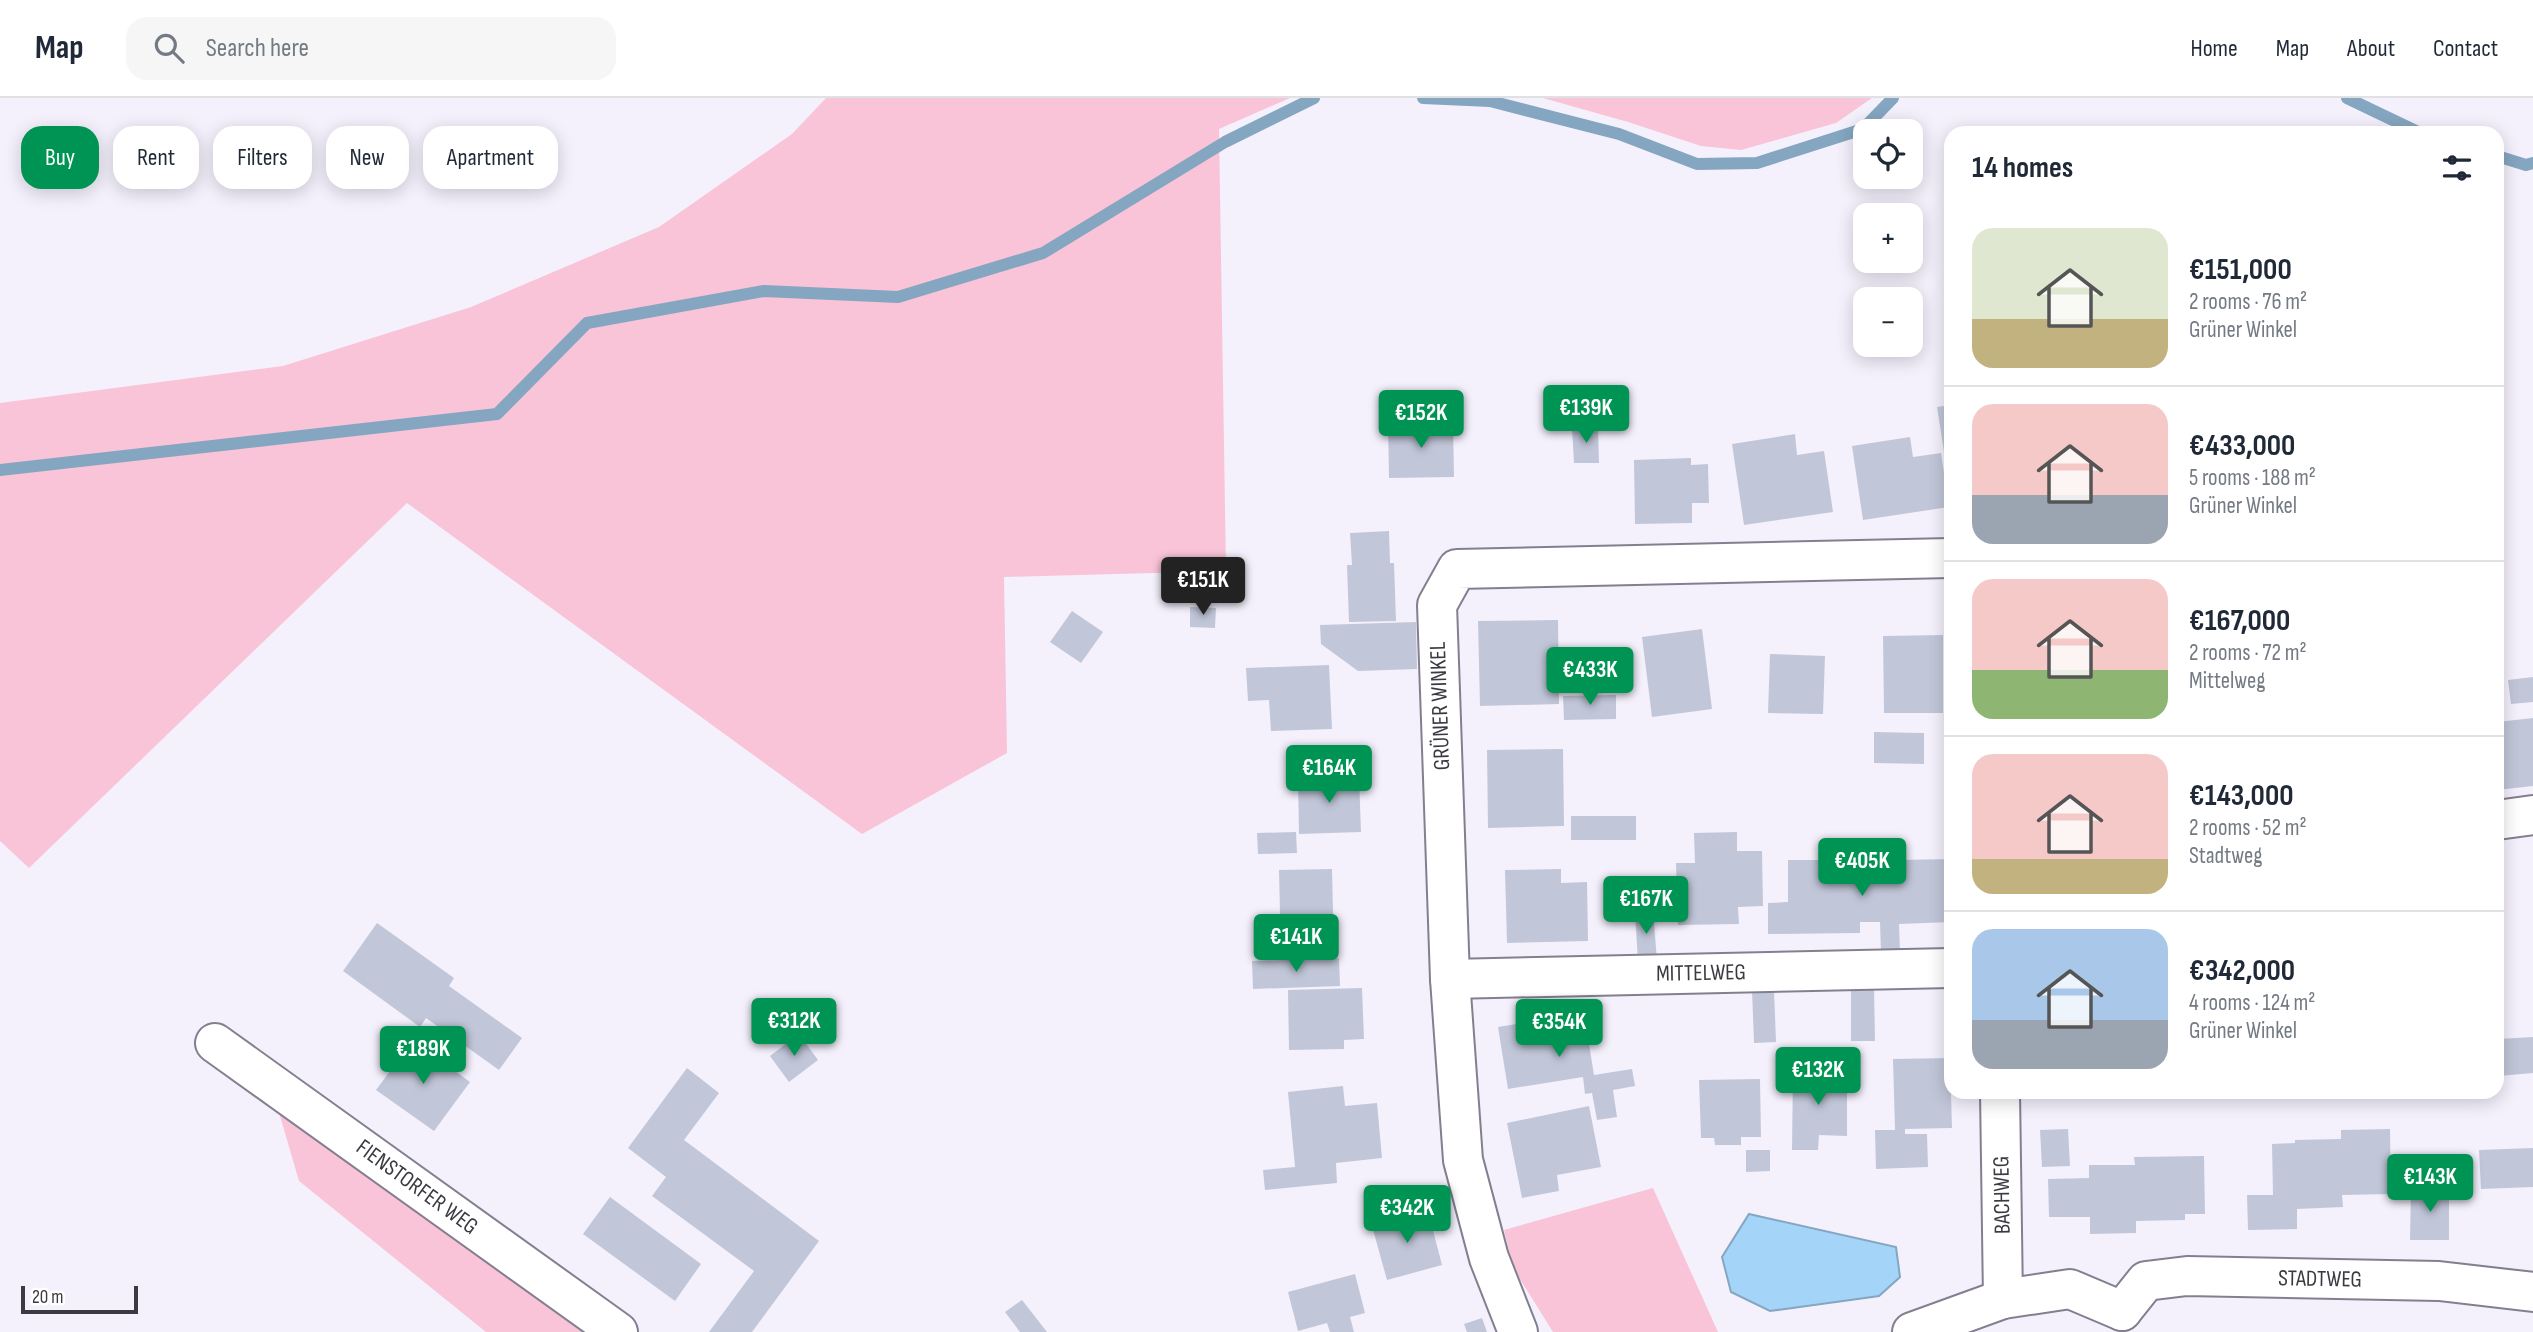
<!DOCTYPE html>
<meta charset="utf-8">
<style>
body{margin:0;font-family:"Sofia Sans Condensed",sans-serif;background:#f6f6f7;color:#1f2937;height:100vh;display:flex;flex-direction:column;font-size:26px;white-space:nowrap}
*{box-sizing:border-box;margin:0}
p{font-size:23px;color:#747a83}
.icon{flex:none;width:38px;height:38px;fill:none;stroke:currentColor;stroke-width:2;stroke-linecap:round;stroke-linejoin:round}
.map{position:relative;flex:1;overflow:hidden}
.sheet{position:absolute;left:1944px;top:28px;width:560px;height:973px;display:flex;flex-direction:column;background:#fff;border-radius:21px;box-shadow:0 4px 18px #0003}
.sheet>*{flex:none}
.hud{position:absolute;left:21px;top:28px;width:665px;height:63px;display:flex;gap:14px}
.tools{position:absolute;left:1853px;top:21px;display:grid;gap:14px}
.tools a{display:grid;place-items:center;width:70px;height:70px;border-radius:14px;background:#fff;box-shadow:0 4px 18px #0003;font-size:35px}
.scale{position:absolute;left:21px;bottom:18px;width:117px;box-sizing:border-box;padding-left:7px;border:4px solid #3c3a41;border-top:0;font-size:19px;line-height:24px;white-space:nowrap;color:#3c3a41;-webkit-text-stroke:5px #fff;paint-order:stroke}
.price{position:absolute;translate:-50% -60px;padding:0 16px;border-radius:7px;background:#009454;color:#fff;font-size:23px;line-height:46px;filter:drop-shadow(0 2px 4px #0008)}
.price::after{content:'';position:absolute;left:50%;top:42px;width:21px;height:16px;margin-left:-10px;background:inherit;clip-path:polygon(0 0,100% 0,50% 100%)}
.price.selected{background:#222;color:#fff}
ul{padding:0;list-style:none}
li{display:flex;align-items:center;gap:21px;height:175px;padding:0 28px}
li+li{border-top:2px solid #e0e1e3}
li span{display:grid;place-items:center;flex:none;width:196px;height:140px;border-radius:21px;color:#555}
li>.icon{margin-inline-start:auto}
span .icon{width:84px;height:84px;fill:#fffc;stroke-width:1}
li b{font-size:30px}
h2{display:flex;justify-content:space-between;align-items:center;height:84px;padding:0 28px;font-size:30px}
.tag{padding:0 24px;border-radius:21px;background:#fff;box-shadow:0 4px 18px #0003;font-size:24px;line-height:63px}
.tag.selected{background:#009454;color:#fff}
header{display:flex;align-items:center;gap:42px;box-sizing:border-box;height:98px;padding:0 35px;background:#fff;border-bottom:2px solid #e0e1e3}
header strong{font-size:33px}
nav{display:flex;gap:38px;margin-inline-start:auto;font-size:24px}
.search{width:490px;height:63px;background:#f6f6f7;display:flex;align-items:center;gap:18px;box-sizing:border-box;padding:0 24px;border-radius:21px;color:#747a83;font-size:26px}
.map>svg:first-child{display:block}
.green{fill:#f9c4d7}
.water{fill:#a4d4f7;stroke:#85a6c0;stroke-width:2}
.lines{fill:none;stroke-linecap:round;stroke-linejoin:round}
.stream{stroke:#85a6c0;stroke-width:12}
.building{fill:#c1c7d9}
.street-casing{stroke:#847f90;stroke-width:42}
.street{stroke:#fff;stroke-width:38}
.labels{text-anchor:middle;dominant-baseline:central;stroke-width:6;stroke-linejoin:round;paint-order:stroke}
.street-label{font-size:23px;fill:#3c3a41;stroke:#fff}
</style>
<header>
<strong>Map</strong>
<div class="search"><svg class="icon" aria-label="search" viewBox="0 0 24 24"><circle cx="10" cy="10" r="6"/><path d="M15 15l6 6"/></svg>Search here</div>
<nav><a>Home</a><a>Map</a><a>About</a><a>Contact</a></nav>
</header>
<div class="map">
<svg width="2533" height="1234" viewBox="0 0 2533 1234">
<rect width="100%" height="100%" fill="#f4f1fd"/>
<g class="green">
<path d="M826,0H1290L1219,31L1226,473L1004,479L1007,655L862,736L407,405L29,770L0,743V305L283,268L471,209L659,129L792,36Z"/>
<path d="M1543,0H1872L1836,25L1741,52L1701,48L1628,24Z"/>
<path d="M278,1011L591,1234H486L299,1083Z"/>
<path d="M1653,1090L1718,1234H1553L1513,1170L1504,1132Z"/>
</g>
<path class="water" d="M1749,1116L1896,1149L1900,1179L1879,1198L1770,1213L1731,1194L1722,1159Z"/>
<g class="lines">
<g class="stream">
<path d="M1423,0L1490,3L1619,36L1697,66L1757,65L1863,31L1893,0"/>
<path d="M2347,0L2420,35"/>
<path d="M2497,58L2526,67L2533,65"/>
<path d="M0,372L497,316L587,225L764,193L898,199L1043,155L1225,44L1314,0"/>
</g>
</g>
<g class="building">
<path d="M1951,307V392H1950L1937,309Z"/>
<path d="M1388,325H1453L1454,379L1389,380Z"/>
<path d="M1598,329L1599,365H1574L1572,330Z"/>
<path d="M1795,336L1797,357L1824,353L1833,414L1744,427L1732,346Z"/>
<path d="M1910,339L1913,359L1941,355L1949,409L1863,422L1852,348Z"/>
<path d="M1691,360V367L1708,366L1709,405H1692V425L1635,426L1634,362Z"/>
<path d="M1389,433L1390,465H1394L1396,523L1349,524L1347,467H1352L1350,435Z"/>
<path d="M1190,509L1216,510L1215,530L1190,529Z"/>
<path d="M1072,513L1103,534L1081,565L1050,544Z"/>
<path d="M1558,522L1559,606L1480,608L1478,523Z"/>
<path d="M1416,524L1417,571L1358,573L1321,546L1320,527Z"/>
<path d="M1702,531L1712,611L1652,619L1642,539Z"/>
<path d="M1943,537V615H1884L1883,538Z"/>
<path d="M1770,556L1825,558L1823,616L1768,615Z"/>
<path d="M1329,567L1332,631L1271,633L1269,602L1248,603L1246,570Z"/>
<path d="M2533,579V604L2511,606L2508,582Z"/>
<path d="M1616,597V621L1564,622L1563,598Z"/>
<path d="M2533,620V688L2497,692V624Z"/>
<path d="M1874,634L1924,635V666L1874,665Z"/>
<path d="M1563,651L1564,728L1488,730L1487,652Z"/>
<path d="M1359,678L1361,734L1299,736L1298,680Z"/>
<rect x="1571" y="718" width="65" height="24"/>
<path d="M1296,734L1297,755L1258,756L1257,735Z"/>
<path d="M1737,734V753H1762L1763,808L1738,809L1739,826L1678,827L1676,765H1695L1694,735Z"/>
<path d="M1951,761V824L1899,826L1900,854L1881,855L1880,824H1860V835L1768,836V805L1788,804V762H1860V767H1879V785L1898,784V762Z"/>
<path d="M1332,771L1334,858L1281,859L1279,772Z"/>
<path d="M1561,771V785L1587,784L1588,843L1507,845L1505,772Z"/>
<path d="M1653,813L1657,862L1638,863L1635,814Z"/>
<path d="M377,825L454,880L449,888L522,940L499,972L426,920L420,929L343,873Z"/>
<path d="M1339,860L1340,888L1253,891L1252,863Z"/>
<path d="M1362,890L1364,941L1344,942V951L1289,952L1288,892Z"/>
<path d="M1851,890H1874L1875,943H1851Z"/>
<path d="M1752,892H1774L1776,944L1754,945Z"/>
<path d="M1584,915L1594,977L1632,971L1635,988L1613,992L1617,1019L1597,1022L1592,995L1585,996L1583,979L1508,991L1498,929Z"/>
<path d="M799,936L818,962L789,984L770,958Z"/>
<path d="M2533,939V975L2499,978L2497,941Z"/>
<path d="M413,942L470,984L434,1033L376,992Z"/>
<path d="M1950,960L1952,1030L1905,1031V1036H1927L1928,1069L1876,1071L1875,1032H1895L1893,961Z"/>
<path d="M687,970L719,995L684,1042L819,1143L752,1234H709L754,1173L652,1098L666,1079L628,1050Z"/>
<path d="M1793,973H1847V1038L1819,1037L1818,1052H1792Z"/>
<path d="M1760,981L1761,1039H1741V1047H1715L1714,1040H1701L1699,982Z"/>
<path d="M1343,988L1345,1008L1377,1005L1382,1060L1336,1065L1337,1085L1265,1092L1263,1072L1295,1069L1288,994Z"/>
<path d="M1589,1008L1601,1069L1557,1077L1559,1093L1522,1100L1507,1025Z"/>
<path d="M2068,1031L2070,1068L2042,1069L2040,1032Z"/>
<path d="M2390,1031L2391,1096L2342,1097L2343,1109L2297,1111V1131L2248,1132L2247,1097H2273L2272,1046L2295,1045V1042L2341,1041V1032Z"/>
<path d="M2533,1050V1089L2481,1091L2479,1052Z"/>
<path d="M1746,1052H1770V1073L1746,1074Z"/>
<path d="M2204,1058L2205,1116H2185V1122L2136,1123V1135L2090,1136V1119H2049L2048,1081L2089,1080V1067H2135L2134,1059Z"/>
<path d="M2411,1090L2449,1091V1142H2410Z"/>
<path d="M610,1099L701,1166L675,1203L583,1136Z"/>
<path d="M1428,1113L1442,1167L1387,1182L1372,1128Z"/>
<path d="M1355,1176L1365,1215L1350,1219L1354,1234H1330L1327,1225L1298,1233L1288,1194Z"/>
<path d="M1022,1202L1047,1234H1020L1005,1214Z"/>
<path d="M1482,1220L1487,1234H1467L1464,1226Z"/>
</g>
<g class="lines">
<defs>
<g id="street">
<path d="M2497,722L2533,717"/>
<path d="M1450,881L1951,870"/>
<path d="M215,945L618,1234"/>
<path d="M2000,994L2003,1201"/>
<path d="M2122,1213L2146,1183L2187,1178L2439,1183L2533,1194"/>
<path d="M1518,1234L1489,1160L1463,1062L1450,881L1437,507L1457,471L1951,460"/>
<path d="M1912,1234L2003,1201L2070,1191L2122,1213"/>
</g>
</defs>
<use href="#street" class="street-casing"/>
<use href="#street" class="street"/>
</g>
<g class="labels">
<g class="street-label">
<text transform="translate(1440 608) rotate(-92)">GRÜNER WINKEL</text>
<text transform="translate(1701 875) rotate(-1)">MITTELWEG</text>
<text transform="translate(417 1089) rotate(36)">FIENSTORFER WEG</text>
<text transform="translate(2002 1097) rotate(-91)">BACHWEG</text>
<text transform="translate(2320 1181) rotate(1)">STADTWEG</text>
</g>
</g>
</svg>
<div class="tools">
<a><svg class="icon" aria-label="locate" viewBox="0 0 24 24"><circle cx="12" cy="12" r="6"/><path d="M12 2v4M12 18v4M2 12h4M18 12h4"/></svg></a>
<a>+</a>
<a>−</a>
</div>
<div class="scale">20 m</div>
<b class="price" style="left:1586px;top:347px">€139K</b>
<b class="price" style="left:1421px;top:352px">€152K</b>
<b class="price selected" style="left:1203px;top:519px">€151K</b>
<b class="price" style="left:1590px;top:609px">€433K</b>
<b class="price" style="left:1329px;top:707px">€164K</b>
<b class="price" style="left:1862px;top:800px">€405K</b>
<b class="price" style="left:1646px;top:838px">€167K</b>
<b class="price" style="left:1296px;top:876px">€141K</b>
<b class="price" style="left:794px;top:960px">€312K</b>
<b class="price" style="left:1559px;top:961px">€354K</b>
<b class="price" style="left:423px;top:988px">€189K</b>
<b class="price" style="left:1818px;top:1009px">€132K</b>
<b class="price" style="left:2430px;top:1116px">€143K</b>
<b class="price" style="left:1407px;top:1147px">€342K</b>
<div class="hud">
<a class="tag selected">Buy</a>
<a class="tag">Rent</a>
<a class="tag">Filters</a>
<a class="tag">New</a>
<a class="tag">Apartment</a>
</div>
<section class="sheet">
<h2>14 homes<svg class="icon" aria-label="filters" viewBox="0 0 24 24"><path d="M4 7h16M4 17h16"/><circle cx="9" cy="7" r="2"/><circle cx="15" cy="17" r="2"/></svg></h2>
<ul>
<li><span style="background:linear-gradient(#dfe7d0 65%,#c2b280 0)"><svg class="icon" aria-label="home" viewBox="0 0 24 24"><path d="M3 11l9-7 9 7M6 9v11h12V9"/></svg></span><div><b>€151,000</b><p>2 rooms · 76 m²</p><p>Grüner Winkel</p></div></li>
<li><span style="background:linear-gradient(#f6c9c9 65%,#9aa5b1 0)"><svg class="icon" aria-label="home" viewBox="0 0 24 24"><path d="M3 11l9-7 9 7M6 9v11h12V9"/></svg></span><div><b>€433,000</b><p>5 rooms · 188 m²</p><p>Grüner Winkel</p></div></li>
<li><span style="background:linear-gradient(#f6c9c9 65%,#8fb573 0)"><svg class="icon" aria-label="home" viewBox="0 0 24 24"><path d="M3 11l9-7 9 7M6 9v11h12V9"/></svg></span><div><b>€167,000</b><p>2 rooms · 72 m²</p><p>Mittelweg</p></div></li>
<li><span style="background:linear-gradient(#f6c9c9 75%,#c2b280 0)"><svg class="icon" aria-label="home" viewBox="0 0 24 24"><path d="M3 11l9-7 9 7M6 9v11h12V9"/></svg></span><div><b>€143,000</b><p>2 rooms · 52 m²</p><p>Stadtweg</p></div></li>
<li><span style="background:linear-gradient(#a9c7e8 65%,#9aa5b1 0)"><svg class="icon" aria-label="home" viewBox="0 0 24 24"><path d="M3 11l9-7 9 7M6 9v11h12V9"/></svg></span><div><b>€342,000</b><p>4 rooms · 124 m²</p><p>Grüner Winkel</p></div></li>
</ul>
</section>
</div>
